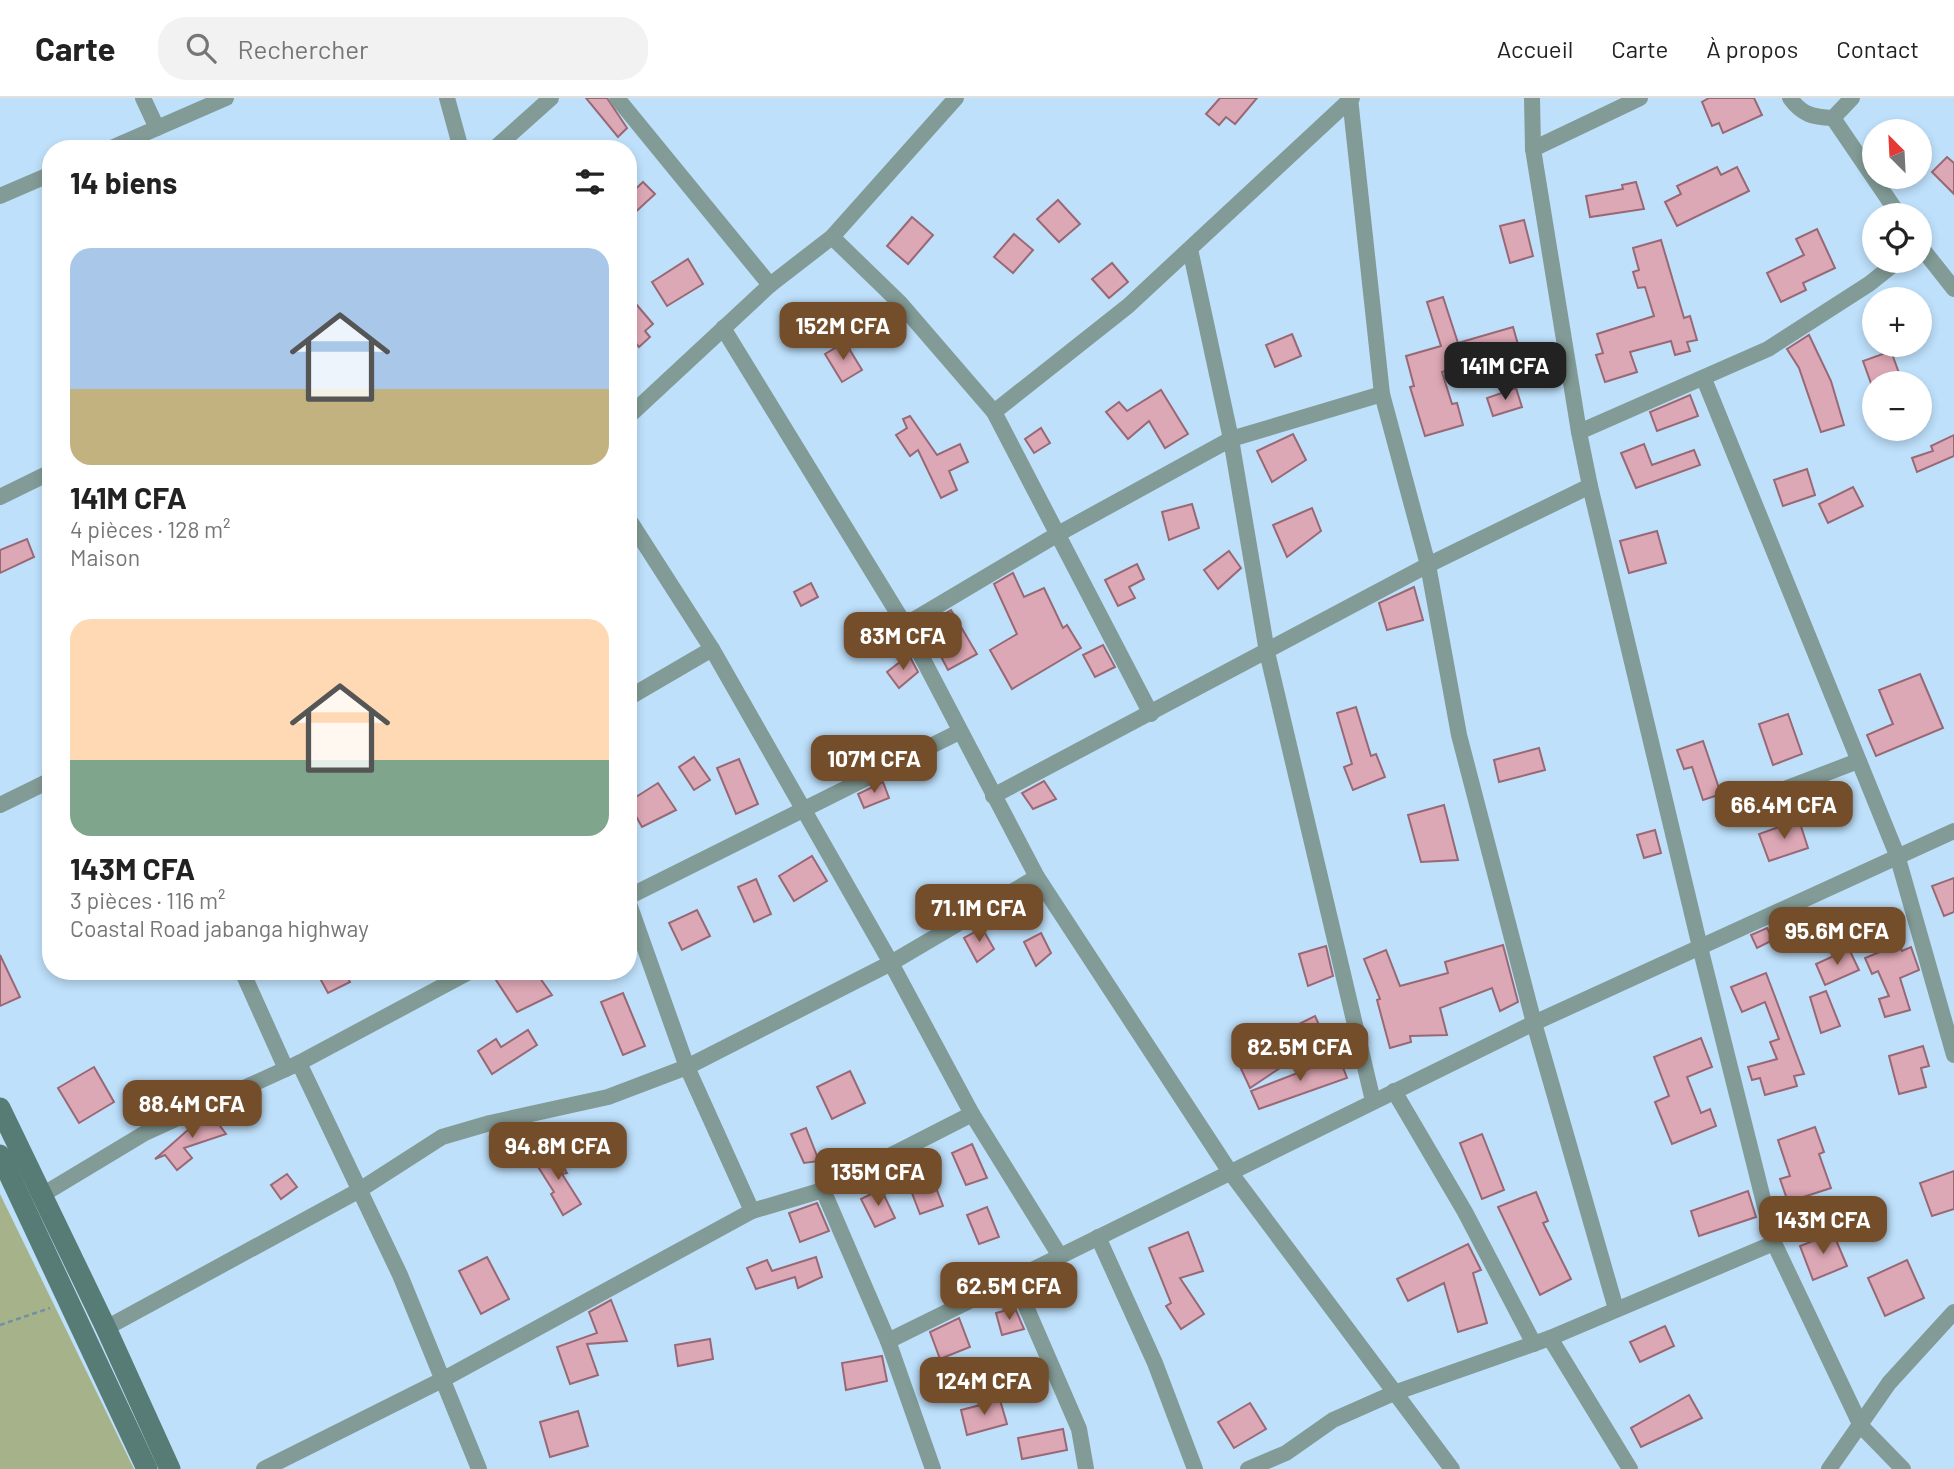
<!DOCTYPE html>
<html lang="fr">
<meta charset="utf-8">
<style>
body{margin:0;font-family:Barlow,sans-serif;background:#f2f2f2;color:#222;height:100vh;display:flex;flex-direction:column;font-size:26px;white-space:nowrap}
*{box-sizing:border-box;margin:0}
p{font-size:23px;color:#767676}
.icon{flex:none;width:38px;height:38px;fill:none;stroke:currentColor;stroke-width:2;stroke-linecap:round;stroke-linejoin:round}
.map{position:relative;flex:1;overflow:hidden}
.side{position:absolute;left:42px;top:42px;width:595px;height:840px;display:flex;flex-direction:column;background:#fff;border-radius:28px;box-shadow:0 4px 10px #0003}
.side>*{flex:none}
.needle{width:46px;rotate:336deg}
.fabs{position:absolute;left:1862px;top:21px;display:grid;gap:14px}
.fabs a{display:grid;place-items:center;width:70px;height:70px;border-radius:50%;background:#fff;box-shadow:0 4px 10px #0003;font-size:35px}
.price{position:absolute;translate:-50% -60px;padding:0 16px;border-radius:14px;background:#744e2b;color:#fff;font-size:23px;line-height:46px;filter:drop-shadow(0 2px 4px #0008)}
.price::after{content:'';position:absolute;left:50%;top:42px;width:21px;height:16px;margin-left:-10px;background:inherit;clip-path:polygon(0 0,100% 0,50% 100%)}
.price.active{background:#222;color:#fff}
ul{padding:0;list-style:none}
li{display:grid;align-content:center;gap:14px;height:371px;padding:0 28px}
li span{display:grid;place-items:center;height:217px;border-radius:21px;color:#555}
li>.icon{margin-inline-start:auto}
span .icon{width:126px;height:126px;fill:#fffc;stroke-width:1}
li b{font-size:30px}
h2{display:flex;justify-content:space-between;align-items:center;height:84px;padding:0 28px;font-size:30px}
header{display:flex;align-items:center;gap:42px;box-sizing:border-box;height:98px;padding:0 35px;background:#fff;border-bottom:2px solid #e0e0e0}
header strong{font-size:33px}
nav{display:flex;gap:38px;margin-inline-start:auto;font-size:24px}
.search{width:490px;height:63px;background:#f2f2f2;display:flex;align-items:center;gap:18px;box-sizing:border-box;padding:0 24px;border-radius:28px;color:#767676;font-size:26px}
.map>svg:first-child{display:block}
.green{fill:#a6b38a}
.building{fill:#dda8b5;stroke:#996875;stroke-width:2}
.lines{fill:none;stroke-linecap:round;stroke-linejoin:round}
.path{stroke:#748fa3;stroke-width:2.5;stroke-dasharray:5 3.5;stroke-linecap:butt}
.street{stroke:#829b96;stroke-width:16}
.secondary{stroke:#567c75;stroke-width:21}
</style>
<header>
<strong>Carte</strong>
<div class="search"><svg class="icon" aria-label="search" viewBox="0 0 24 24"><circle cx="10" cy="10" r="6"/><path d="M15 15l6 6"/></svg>Rechercher</div>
<nav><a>Accueil</a><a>Carte</a><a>À propos</a><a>Contact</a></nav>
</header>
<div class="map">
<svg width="1954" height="1371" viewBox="0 0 1954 1371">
<rect width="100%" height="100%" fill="#bee0fb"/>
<path class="green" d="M0,1096L134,1371H0Z"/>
<g class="building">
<path d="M586,0H607L627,30L618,39Z"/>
<path d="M1220,0H1257L1235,26L1226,19L1219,27L1206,16Z"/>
<path d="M1709,0H1754L1762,17L1723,35L1719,25L1712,28L1702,4Z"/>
<path d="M1947,59L1954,65V96L1932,74Z"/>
<path d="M1717,69L1721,77L1737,69L1749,93L1677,128L1665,104L1681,96L1677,88Z"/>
<path d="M643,84L655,96L628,121V98Z"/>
<path d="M1636,84L1644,111L1590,119L1586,98L1623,91L1622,87Z"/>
<path d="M1058,102L1080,126L1059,144L1037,121Z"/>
<path d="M912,119L933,137L908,166L887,148Z"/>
<path d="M1524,122L1533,158L1510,165L1500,128Z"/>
<path d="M1817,131L1835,170L1803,185L1806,192L1781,204L1767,175L1804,157L1796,141Z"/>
<path d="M1014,136L1033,152L1013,175L994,159Z"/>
<path d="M1661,142L1684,220L1690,218L1697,242L1687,244L1690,253L1675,257L1671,243L1630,254L1637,274L1605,284L1596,257L1603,255L1597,236L1654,218L1645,189L1638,190L1633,174L1639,172L1633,150Z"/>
<path d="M688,161L703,186L667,208L652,184Z"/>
<path d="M1112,165L1128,184L1109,200L1092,181Z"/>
<path d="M1443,199L1458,245L1513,229L1523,264L1482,275L1479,263L1442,274L1452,306L1457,305L1463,327L1425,338L1410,289L1414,288L1406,258L1441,248L1427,204Z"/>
<path d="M636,206L653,226L645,233L650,239L639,249L634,243L628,247V213Z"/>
<path d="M1292,236L1301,258L1275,269L1266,247Z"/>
<path d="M1809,237L1831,283L1844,327L1821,334L1799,270L1787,251Z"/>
<path d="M845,244L862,272L842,284L825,256Z"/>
<path d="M1891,253L1900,278L1872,288L1863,263Z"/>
<path d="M1516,290L1522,309L1493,318L1487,300Z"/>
<path d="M1161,292L1188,336L1165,350L1149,323L1128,341L1106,314L1119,304L1127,313Z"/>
<path d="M1690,297L1698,318L1657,333L1650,314Z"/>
<path d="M910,318L937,357L960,346L968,364L949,373L957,392L941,400L918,352L910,358L896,337L907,330L903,321Z"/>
<path d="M1041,330L1050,345L1034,355L1025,341Z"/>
<path d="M1293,336L1306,362L1272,384L1257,353Z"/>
<path d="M1954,337V358L1917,374L1912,360L1933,353L1931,348Z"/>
<path d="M1644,346L1652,367L1694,352L1700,367L1636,390L1621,355Z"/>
<path d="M1807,371L1815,397L1783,408L1774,382Z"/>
<path d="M1853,389L1863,408L1828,425L1819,406Z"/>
<path d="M1192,406L1199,430L1169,442L1162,414Z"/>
<path d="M1312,410L1321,433L1287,459L1273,427Z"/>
<path d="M1657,433L1666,465L1629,475L1620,443Z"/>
<path d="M27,441L34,459L0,475V452Z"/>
<path d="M1229,453L1241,470L1218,491L1204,472Z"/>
<path d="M1137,466L1144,481L1129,489L1135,500L1118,508L1105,482Z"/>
<path d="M1013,475L1024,499L1044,490L1063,530L1067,527L1081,550L1012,591L990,552L1017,536L994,486Z"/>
<path d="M811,485L818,499L801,508L794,494Z"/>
<path d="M1414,489L1423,522L1387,532L1379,505Z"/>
<path d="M951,512L977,556L948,572L935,547L938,545L927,526Z"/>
<path d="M1103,547L1115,569L1095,579L1083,557Z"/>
<path d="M909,557L918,574L899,590L887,574Z"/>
<path d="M1920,576L1943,630L1876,658L1867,637L1893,626L1879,592Z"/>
<path d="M1356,609L1371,658L1376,656L1385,679L1353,692L1344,669L1352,666L1337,615Z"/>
<path d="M1788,616L1802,656L1773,667L1759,626Z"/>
<path d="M1703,643L1721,696L1703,702L1692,669L1684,671L1677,652Z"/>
<path d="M1539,650L1545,672L1499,684L1494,662Z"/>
<path d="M694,659L710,682L694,692L679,669Z"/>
<path d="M739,661L758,706L736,716L717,670Z"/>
<path d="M1044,683L1056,701L1033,711L1022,695Z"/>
<path d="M883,684L889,700L864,710L858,696Z"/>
<path d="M658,685L676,712L642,729L628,704Z"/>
<path d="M1444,707L1458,762L1421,764L1408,717Z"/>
<path d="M1799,722L1808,750L1769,763L1759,736Z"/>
<path d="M1655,732L1661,755L1644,760L1637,737Z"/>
<path d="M812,758L827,783L794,803L779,778Z"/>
<path d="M1954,780V814L1944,818L1932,788Z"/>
<path d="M756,781L771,816L754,824L738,789Z"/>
<path d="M697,812L710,838L682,852L669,825Z"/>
<path d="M982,830L994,851L977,864L964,840Z"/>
<path d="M1767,830L1773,842L1757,850L1751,837Z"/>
<path d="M1041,835L1051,855L1036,868L1024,844Z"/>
<path d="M1899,846L1902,853L1911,849L1919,872L1900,880L1910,912L1885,919L1879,901L1889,898L1878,873L1872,876L1865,860Z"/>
<path d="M1503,847L1518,904L1500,913L1492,890L1440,910L1447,937L1410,938L1411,944L1390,950L1377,902L1380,901L1364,861L1386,852L1400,888L1448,875L1445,864Z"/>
<path d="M1326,848L1333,878L1308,888L1299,856Z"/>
<path d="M1849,851L1859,872L1825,887L1816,866Z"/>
<path d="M0,857L20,899L0,908Z"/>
<path d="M316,873H345L350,884L328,895Z"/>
<path d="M490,873H535L552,897L517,914Z"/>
<path d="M1766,875L1804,976L1794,978L1797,988L1765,997L1760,980L1752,982L1748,969L1777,961L1770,944L1779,941L1765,904L1742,914L1731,889Z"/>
<path d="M1826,893L1840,928L1821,935L1810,899Z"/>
<path d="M623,895L645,948L623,957L601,904Z"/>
<path d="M1315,918L1325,940L1250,990L1237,962L1288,939L1285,933Z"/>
<path d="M528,932L537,947L492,976L478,953L496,941L501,949Z"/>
<path d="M1701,940L1712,969L1687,979L1701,1015L1710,1011L1716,1028L1672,1046L1655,1004L1669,998L1654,959Z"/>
<path d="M1923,948L1929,968L1921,970L1926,989L1899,996L1889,958Z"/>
<path d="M1339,959L1347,980L1259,1011L1251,993Z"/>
<path d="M94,969L114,1004L79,1025L58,990Z"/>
<path d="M850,973L865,1005L832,1021L817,989Z"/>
<path d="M211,1016L226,1036L184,1050L192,1060L177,1072L165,1057L155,1061L189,1031L186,1028Z"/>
<path d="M1815,1029L1824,1054L1819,1056L1831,1090L1788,1104L1780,1081L1790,1078L1778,1042Z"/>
<path d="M806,1030L819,1063L804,1065L791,1036Z"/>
<path d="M1482,1036L1504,1092L1482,1101L1460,1045Z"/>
<path d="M972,1046L987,1080L966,1087L952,1055Z"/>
<path d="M553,1052L567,1075L562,1076L581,1106L563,1117L551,1096L554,1094L535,1064Z"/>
<path d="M922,1053L943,1108L920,1116L900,1064Z"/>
<path d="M1954,1073V1111L1932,1118L1920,1085Z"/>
<path d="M287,1076L297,1089L281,1101L271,1087Z"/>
<path d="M881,1091L895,1120L875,1129L861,1101Z"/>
<path d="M1748,1093L1756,1119L1699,1138L1691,1113Z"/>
<path d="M1536,1094L1548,1123L1543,1125L1571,1181L1540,1197L1498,1109Z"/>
<path d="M817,1105L829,1133L800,1144L789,1115Z"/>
<path d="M987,1109L999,1139L979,1146L967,1117Z"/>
<path d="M1188,1134L1203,1173L1180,1180L1204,1216L1181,1231L1166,1208L1171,1205L1149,1150Z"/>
<path d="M1833,1135L1847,1168L1813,1182L1800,1148Z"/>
<path d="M1468,1146L1481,1172L1473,1175L1487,1225L1458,1234L1444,1185L1408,1203L1397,1181Z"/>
<path d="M487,1159L509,1201L481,1216L459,1173Z"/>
<path d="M816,1159L822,1179L798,1190L795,1179L756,1191L747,1170L767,1162L772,1173Z"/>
<path d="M1907,1162L1924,1200L1885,1218L1868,1180Z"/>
<path d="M611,1202L627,1243L587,1246L598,1277L570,1286L557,1249L597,1235L589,1214Z"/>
<path d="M1015,1210L1024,1231L1002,1237L996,1215Z"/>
<path d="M959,1220L970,1249L940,1261L930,1234Z"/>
<path d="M1665,1228L1674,1248L1640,1264L1630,1244Z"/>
<path d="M710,1241L713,1261L678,1268L675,1247Z"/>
<path d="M882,1258L887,1283L846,1292L842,1265Z"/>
<path d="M1689,1297L1702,1320L1641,1349L1631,1330Z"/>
<path d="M1000,1302L1007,1326L967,1337L961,1312Z"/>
<path d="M1250,1305L1266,1331L1234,1350L1218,1324Z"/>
<path d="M578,1313L588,1348L550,1359L540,1324Z"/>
<path d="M1063,1331L1067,1352L1022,1361L1018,1340Z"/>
</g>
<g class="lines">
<path class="path" d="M0,1227L50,1210"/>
<g class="street">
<path d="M143,0L157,30"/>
<path d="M447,0L461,51"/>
<path d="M617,0L770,187"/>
<path d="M1350,0L1382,296L1428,467L1459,637L1534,925L1616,1211"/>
<path d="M1532,0L1533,51L1579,334"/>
<path d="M1790,0C1802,17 1813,19 1833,20L1852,0"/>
<path d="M1833,20L1899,117"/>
<path d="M109,51L226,0"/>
<path d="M494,51L551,0"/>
<path d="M1533,51L1640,0"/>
<path d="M0,98L51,76"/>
<path d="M832,139L900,205L994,314L1151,616"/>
<path d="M1920,148L1954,191"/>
<path d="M1190,151L1231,341L1267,554L1373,1003"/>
<path d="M723,230L905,527L1037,779L1230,1074L1452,1371"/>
<path d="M1704,281L1897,757L1954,957"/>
<path d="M994,314L1128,208L1352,0"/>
<path d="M628,319L770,187L832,139L956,0"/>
<path d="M1590,388L1700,849L1774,1145L1861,1328L1903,1371"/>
<path d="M0,399L51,374"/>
<path d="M628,420L712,551L891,865L972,1016L1060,1158"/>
<path d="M905,527L1058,436L1231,341L1382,296"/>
<path d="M628,600L712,551"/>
<path d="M1769,697L1858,663"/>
<path d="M993,698L1428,467L1590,388L1579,334L1768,251L1869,186L1898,163"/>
<path d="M0,707L51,682"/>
<path d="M628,799L959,634"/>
<path d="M628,803L687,969L752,1113"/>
<path d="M242,873L286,971"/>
<path d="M299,965L400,1177L479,1371"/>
<path d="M1394,993L1465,1114L1534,1246"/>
<path d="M823,1092L888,1243L933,1371"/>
<path d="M42,1097L145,1035L299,965L471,873"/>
<path d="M1098,1139L1155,1265L1195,1371"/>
<path d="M1014,1181L1079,1331L1086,1371"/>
<path d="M106,1230L358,1093L442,1039L490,1025L608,999L687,969L891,865L1037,779"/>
<path d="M1550,1240L1630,1371"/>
<path d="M888,1243L1534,925L1954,733"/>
<path d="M264,1371L442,1282L752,1113L823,1092L972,1016"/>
<path d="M1248,1371L1286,1355L1333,1322L1394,1295L1550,1240L1774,1145"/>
<path d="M1829,1371L1889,1285L1954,1214"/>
</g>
<g class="secondary">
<path d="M0,1010L106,1230L170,1371"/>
<path d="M0,1057L147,1371"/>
</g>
</g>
</svg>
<div class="fabs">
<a><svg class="needle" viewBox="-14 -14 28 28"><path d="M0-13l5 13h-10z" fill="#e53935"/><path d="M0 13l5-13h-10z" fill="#767676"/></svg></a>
<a><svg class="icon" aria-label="locate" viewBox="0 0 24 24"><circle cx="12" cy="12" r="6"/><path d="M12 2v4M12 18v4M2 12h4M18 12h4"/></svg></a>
<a>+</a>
<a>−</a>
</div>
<b class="price" style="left:843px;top:264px">152M CFA</b>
<b class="price active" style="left:1505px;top:304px">141M CFA</b>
<b class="price" style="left:903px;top:574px">83M CFA</b>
<b class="price" style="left:874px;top:697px">107M CFA</b>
<b class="price" style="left:1784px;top:743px">66.4M CFA</b>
<b class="price" style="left:979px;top:846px">71.1M CFA</b>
<b class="price" style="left:1837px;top:869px">95.6M CFA</b>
<b class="price" style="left:1300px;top:985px">82.5M CFA</b>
<b class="price" style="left:192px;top:1042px">88.4M CFA</b>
<b class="price" style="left:558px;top:1084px">94.8M CFA</b>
<b class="price" style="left:878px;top:1110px">135M CFA</b>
<b class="price" style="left:1823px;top:1158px">143M CFA</b>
<b class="price" style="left:1009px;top:1224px">62.5M CFA</b>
<b class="price" style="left:984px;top:1319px">124M CFA</b>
<section class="side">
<h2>14 biens<svg class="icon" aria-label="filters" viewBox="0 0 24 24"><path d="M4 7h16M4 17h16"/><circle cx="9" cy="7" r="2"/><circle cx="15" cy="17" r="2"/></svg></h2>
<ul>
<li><span style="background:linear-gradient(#a9c7e8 65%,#c2b280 0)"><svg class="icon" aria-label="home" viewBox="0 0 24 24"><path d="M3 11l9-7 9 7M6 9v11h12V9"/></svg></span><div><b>141M CFA</b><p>4 pièces · 128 m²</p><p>Maison</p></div></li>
<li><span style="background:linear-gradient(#ffd9b3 65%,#7fa58c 0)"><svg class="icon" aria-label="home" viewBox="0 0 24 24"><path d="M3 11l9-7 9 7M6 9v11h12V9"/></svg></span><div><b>143M CFA</b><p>3 pièces · 116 m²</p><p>Coastal Road jabanga highway</p></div></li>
</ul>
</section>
</div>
